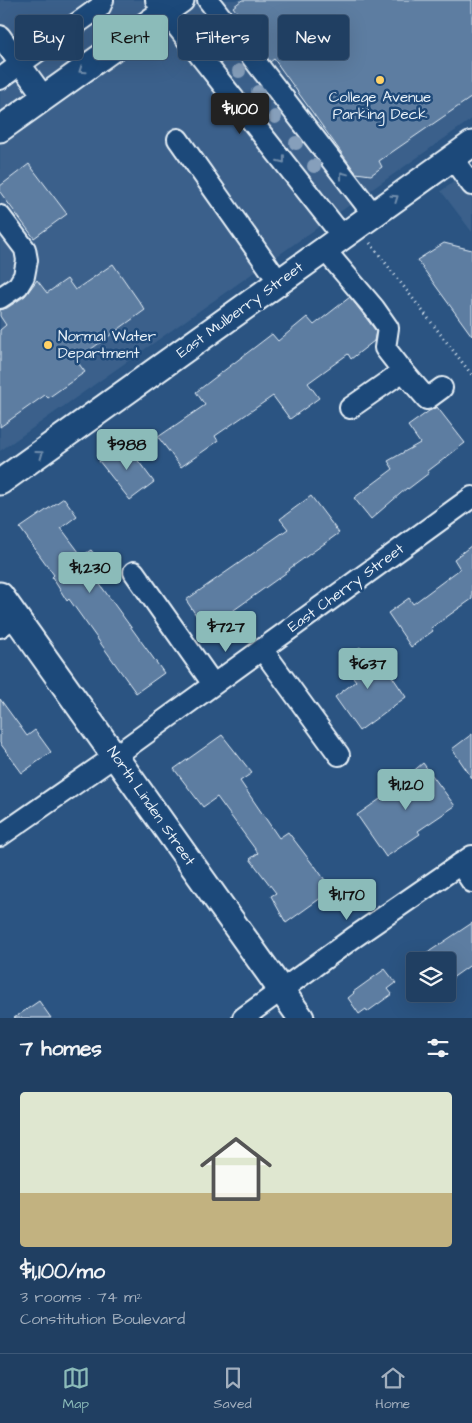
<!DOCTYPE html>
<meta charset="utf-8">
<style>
body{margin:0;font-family:"Architects Daughter",sans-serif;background:#2d4a6b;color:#f1f3f6;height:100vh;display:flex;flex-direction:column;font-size:19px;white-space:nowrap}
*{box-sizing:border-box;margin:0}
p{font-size:16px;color:#a2afbe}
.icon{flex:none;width:28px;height:28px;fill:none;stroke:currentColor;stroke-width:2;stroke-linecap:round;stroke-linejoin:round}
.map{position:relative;height:1018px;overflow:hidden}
.details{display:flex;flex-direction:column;background:#203f62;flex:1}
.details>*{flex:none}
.banner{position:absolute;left:15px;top:15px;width:442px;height:45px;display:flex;gap:10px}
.fabs{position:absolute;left:406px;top:952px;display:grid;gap:10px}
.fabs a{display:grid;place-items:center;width:50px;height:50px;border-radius:5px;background:#203f62;box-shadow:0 5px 20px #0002,0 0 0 1px #3d5877;font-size:25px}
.price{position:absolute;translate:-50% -42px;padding:0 11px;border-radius:5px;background:#8bbbb9;color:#111;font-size:16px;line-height:32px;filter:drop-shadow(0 1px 2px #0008)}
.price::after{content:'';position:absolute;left:50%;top:30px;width:15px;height:11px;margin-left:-8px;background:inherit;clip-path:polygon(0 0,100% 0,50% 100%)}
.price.active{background:#222;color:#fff}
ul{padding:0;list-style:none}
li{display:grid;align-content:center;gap:10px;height:265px;padding:0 20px}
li+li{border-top:1px solid #3d5877}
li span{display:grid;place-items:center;height:155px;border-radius:5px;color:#555}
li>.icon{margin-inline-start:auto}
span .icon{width:90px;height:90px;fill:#fffc;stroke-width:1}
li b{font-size:21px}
h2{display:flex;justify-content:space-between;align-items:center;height:60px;padding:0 20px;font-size:21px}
.pill{padding:0 18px;border-radius:5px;background:#203f62;box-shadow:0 5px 20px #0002,0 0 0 1px #3d5877;font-size:18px;line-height:45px}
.pill.active{background:#8bbbb9;color:#111}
.tab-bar{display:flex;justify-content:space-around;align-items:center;height:70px;border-top:1px solid #3d5877;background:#203f62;font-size:14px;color:#a2afbe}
.tab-bar a{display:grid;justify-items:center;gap:2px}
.tab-bar .active{color:#8bbbb9}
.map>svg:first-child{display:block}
.built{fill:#3a608b}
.building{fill:#5d7da1;stroke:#e8f1f8}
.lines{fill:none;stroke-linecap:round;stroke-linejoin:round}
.minor-casing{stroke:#e8f1f8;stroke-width:24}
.major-casing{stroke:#e8f1f8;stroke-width:29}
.path{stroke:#e8f1f8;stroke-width:3;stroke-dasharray:1 4;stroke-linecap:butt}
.minor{stroke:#1f4a7a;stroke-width:20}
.major{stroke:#1f4a7a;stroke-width:25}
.tree{fill:#869fbb}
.oneway{stroke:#6f8dac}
.poi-dot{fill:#ffd166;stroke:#1f4a7a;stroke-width:2}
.labels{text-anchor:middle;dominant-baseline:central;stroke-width:5;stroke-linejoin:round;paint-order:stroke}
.poi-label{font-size:15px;fill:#e8f1f8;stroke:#1f4a7a}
.street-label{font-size:15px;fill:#e8f1f8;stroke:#1f4a7a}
</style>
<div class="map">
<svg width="472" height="1018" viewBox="0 0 472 1018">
<rect width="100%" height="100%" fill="#2b5482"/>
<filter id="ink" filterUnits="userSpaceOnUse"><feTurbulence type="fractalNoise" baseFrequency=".02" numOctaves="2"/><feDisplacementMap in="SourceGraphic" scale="10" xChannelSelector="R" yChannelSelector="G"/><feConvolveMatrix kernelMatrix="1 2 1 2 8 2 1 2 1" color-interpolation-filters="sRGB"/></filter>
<g filter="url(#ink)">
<g class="built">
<path d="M0,0H472V119L0,451Z"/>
<path d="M472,169V232L441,191Z"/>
</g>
<g class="building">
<path d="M242,0H472V97L379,161L382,167L371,175L356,173L274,59L270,62L253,39L256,38L233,7Z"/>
<path d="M29,164L67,214L34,238L0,192V186Z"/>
<path d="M444,243L472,250V336L417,260Z"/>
<path d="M113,264L145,310L76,360L85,372L48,398L45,395L0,427V330L6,325L0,316V310L7,308L25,296L37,280L47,293L67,279L75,290Z"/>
<path d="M350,297L376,331L374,341L351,359L348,354L308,383L319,398L290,419L273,396L215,436L218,441L181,467L158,437L205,405L196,392L272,334L278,341L307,317L314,325Z"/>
<path d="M437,407L465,443L428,471L429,473L408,489L407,488L371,519L354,498L393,469L388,461L420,443L408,426L429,411Z"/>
<path d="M124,442L154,482L130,500L99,461Z"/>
<path d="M311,496L339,533L289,569L290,570L206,630L186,600L288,529L280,519Z"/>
<path d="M64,498L77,516L61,528L82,556L91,550L107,571L96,579L164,673L136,693L69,599L67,601L52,577L54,575L20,528Z"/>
<path d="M472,545V599L431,628L433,631L411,647L388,613L409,598L413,604L460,569L454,559Z"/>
<path d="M360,647L374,665L381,660L406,697L359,731L335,697L356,681L341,661Z"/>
<path d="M0,699L27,736L35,730L51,752L22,773L0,743Z"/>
<path d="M472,734V778L452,749Z"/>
<path d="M222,735L252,773L240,781L279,838L288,832L314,866H315L332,890L286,923L271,896L276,893L250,859L258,853L217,797L203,807L174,769Z"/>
<path d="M423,763L455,806L418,831L420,834L386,857L357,815L399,786L398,784Z"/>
<path d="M472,923V964L448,981V961H415Z"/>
<path d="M385,969L396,983L388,989L392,994L367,1012L366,1009L359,1014L348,998L354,993L353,992Z"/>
<path d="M39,1001L51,1018H14Z"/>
</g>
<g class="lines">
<defs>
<g id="minor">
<path d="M156,0L343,237"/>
<path d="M208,0L373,214"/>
<path d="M0,36L20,64L0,79"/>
<path d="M44,97L20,64L100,7L103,0"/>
<path d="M178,139L279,282"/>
<path d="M452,158L472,185"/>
<path d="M0,216L25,249L27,260L24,276L18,286L0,298"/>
<path d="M325,250L374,308L388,328L385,348L403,371L350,408"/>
<path d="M403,371L427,399L442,388"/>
<path d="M134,572L213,684"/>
<path d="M0,627L15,616"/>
<path d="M262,649L339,755"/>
<path d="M0,836L115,756L472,497"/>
<path d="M460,864L472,882"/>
<path d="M243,1018L353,938L472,856"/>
</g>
<g id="major">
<path d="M0,129L181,0"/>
<path d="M0,482L472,144"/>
<path d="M0,595L301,1018"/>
</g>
</defs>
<use href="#minor" class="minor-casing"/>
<use href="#major" class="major-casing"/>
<path class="path" d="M370,243L472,375"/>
<use href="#minor" class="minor"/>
<use href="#major" class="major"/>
</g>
<g class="tree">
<circle cx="220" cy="47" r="7"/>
<circle cx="239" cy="71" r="7"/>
<circle cx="258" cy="92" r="7"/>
<circle cx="275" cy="117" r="7"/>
<circle cx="296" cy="143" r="7"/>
<circle cx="314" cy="166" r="7"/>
</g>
<defs><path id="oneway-chevron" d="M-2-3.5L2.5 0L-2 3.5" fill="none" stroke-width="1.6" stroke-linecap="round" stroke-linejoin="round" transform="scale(1.25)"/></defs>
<g class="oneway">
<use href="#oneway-chevron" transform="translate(82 70) rotate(145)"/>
<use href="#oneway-chevron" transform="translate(282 160) rotate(52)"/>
<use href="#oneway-chevron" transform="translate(343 175) rotate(-127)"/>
<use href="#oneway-chevron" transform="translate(395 198) rotate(-35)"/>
<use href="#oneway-chevron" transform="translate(40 454) rotate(-36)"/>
</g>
</g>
<g class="poi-dot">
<circle cx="380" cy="80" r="5"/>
<circle cx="48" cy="345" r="5"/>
</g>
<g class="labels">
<g class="poi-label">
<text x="380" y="97">College Avenue<tspan x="380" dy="17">Parking Deck</tspan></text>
<text x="58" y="336" text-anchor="start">Normal Water<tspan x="58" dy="17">Department</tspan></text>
</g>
<g class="street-label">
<text transform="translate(240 310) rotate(-36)">East Mulberry Street</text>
<text transform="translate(346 588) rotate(-36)">East Cherry Street</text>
<text transform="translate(151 806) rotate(55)">North Linden Street</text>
</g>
</g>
</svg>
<div class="fabs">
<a><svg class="icon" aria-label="layers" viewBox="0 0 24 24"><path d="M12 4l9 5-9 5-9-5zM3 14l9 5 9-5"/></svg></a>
</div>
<b class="price active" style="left:240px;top:135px">$1,100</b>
<b class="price" style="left:127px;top:471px">$988</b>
<b class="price" style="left:90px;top:594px">$1,230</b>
<b class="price" style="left:226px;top:653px">$727</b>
<b class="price" style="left:368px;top:690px">$637</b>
<b class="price" style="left:406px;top:811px">$1,120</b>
<b class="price" style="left:347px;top:921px">$1,170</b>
<div class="banner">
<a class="pill">Buy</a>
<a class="pill active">Rent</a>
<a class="pill">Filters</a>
<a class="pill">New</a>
</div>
</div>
<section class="details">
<h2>7 homes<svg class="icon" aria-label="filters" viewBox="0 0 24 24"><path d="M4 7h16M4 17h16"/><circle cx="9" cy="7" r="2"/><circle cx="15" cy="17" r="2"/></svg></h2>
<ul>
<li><span style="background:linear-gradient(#dfe7d0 65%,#c2b280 0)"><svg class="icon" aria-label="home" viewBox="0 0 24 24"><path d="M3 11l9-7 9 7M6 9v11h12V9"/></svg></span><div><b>$1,100/mo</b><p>3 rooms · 74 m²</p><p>Constitution Boulevard</p></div></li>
</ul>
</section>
<nav class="tab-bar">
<a class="active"><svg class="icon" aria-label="map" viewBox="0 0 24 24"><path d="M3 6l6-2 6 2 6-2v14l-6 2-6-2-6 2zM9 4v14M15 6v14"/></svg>Map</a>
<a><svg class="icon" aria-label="saved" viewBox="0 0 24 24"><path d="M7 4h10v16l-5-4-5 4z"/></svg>Saved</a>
<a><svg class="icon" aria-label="home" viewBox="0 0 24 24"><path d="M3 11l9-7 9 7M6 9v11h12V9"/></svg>Home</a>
</nav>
